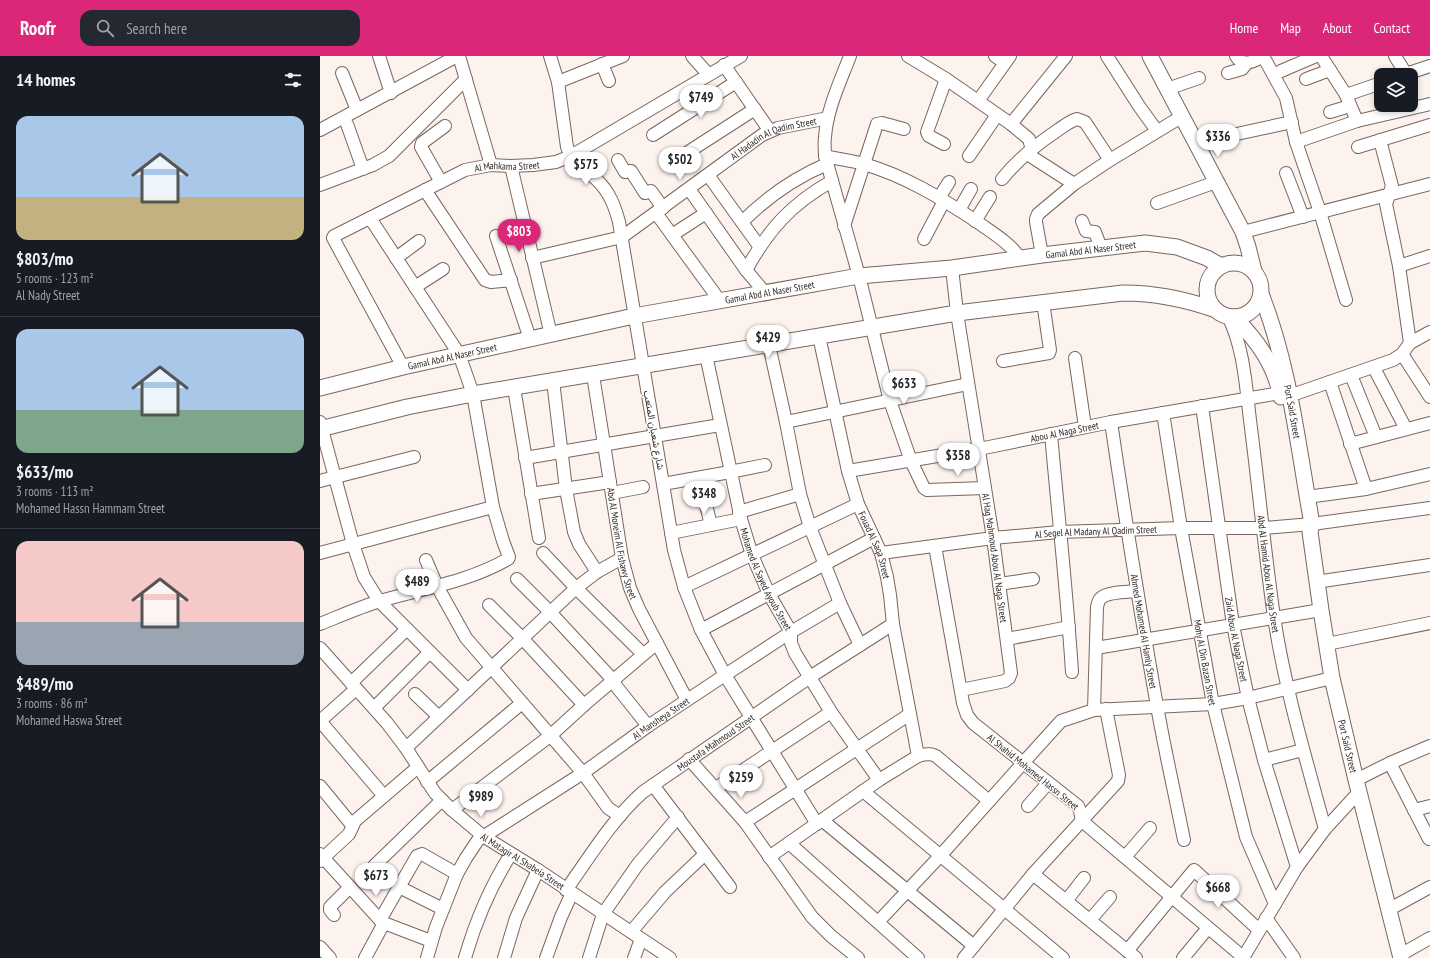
<!DOCTYPE html>
<meta charset="utf-8">
<style>
body{margin:0;font-family:"PT Sans Narrow",Vazirmatn,sans-serif;background:#242831;color:#f1f3f6;height:100vh;display:flex;flex-direction:column;font-size:15px;white-space:nowrap}
*{box-sizing:border-box;margin:0}
p{font-size:13px;color:#9ea1a6}
.icon{flex:none;width:22px;height:22px;fill:none;stroke:currentColor;stroke-width:2;stroke-linecap:round;stroke-linejoin:round}
.map{position:relative;flex:1;overflow:hidden}
.panel{display:flex;flex-direction:column;background:#171b24;width:320px}
.panel>*{flex:none}
.fabs{position:absolute;left:1054px;top:12px;display:grid;gap:8px}
.fabs a{display:grid;place-items:center;width:44px;height:44px;border-radius:8px;background:#171b24;box-shadow:0 2px 6px #0003;font-size:20px}
.price{position:absolute;translate:-50% -34px;padding:0 9px;border-radius:14px;background:#fff;color:#222;font-size:13px;line-height:26px;filter:drop-shadow(0 1px 2px #0008)}
.price::after{content:'';position:absolute;left:50%;top:24px;width:12px;height:9px;margin-left:-6px;background:inherit;clip-path:polygon(0 0,100% 0,50% 100%)}
.price.selected{background:#db2777;color:#fff}
ul{padding:0;list-style:none}
li{display:grid;align-content:center;gap:8px;height:212px;padding:0 16px}
li+li{border-top:1px solid #363941}
li span{display:grid;place-items:center;height:124px;border-radius:12px;color:#555}
li>.icon{margin-inline-start:auto}
span .icon{width:72px;height:72px;fill:#fffc;stroke-width:1}
li b{font-size:17px}
h2{display:flex;justify-content:space-between;align-items:center;height:48px;padding:0 16px;font-size:17px}
header{display:flex;align-items:center;gap:24px;box-sizing:border-box;height:56px;padding:0 20px;background:#db2777;color:#fff}
header strong{font-size:19px}
nav{display:flex;gap:22px;margin-inline-start:auto;font-size:14px}
.search{width:280px;height:36px;background:#242831;display:flex;align-items:center;gap:10px;box-sizing:border-box;padding:0 14px;border-radius:12px;color:#9ea1a6;font-size:15px}
main{display:flex;flex:1;min-height:0}
.map>svg:first-child{display:block}
.lines{fill:none;stroke-linecap:round;stroke-linejoin:round}
.minor-casing{stroke:#7a665c;stroke-width:14}
.tertiary-casing{stroke:#7a665c;stroke-width:17}
.minor{stroke:#fff;stroke-width:12}
.tertiary{stroke:#fff;stroke-width:15}
.labels{text-anchor:middle;dominant-baseline:central;stroke-width:3;stroke-linejoin:round;paint-order:stroke}
.street-label{font-size:10px;fill:#2f2723;stroke:#fff}
</style>
<header>
<strong>Roofr</strong>
<div class="search"><svg class="icon" aria-label="search" viewBox="0 0 24 24"><circle cx="10" cy="10" r="6"/><path d="M15 15l6 6"/></svg>Search here</div>
<nav><a>Home</a><a>Map</a><a>About</a><a>Contact</a></nav>
</header>
<main>
<section class="panel">
<h2>14 homes<svg class="icon" aria-label="filters" viewBox="0 0 24 24"><path d="M4 7h16M4 17h16"/><circle cx="9" cy="7" r="2"/><circle cx="15" cy="17" r="2"/></svg></h2>
<ul>
<li><span style="background:linear-gradient(#a9c7e8 65%,#c2b280 0)"><svg class="icon" aria-label="home" viewBox="0 0 24 24"><path d="M3 11l9-7 9 7M6 9v11h12V9"/></svg></span><div><b>$803/mo</b><p>5 rooms · 123 m²</p><p>Al Nady Street</p></div></li>
<li><span style="background:linear-gradient(#a9c7e8 65%,#7fa58c 0)"><svg class="icon" aria-label="home" viewBox="0 0 24 24"><path d="M3 11l9-7 9 7M6 9v11h12V9"/></svg></span><div><b>$633/mo</b><p>3 rooms · 113 m²</p><p>Mohamed Hassn Hammam Street</p></div></li>
<li><span style="background:linear-gradient(#f6c9c9 65%,#9aa5b1 0)"><svg class="icon" aria-label="home" viewBox="0 0 24 24"><path d="M3 11l9-7 9 7M6 9v11h12V9"/></svg></span><div><b>$489/mo</b><p>3 rooms · 86 m²</p><p>Mohamed Haswa Street</p></div></li>
</ul>
</section>
<div class="map">
<svg width="1110" height="902" viewBox="0 0 1110 902">
<rect width="100%" height="100%" fill="#fcf3ee"/>
<g class="lines">
<defs>
<g id="minor">
<path d="M59,0L71,37"/>
<path d="M139,0L171,109"/>
<path d="M230,0L238,26L247,91C254,109 266,113 278,125C290,137 295,151 299,166L354,494L364,531L381,574L405,619L497,768"/>
<path d="M372,0L388,18"/>
<path d="M530,0C520,26 507,53 505,81C504,87 505,94 505,100L539,220L570,345L591,405L604,432L607,434L665,432"/>
<path d="M588,0L626,23L691,68L709,83L711,90L710,98L712,101L754,128"/>
<path d="M675,0L685,7"/>
<path d="M787,0L819,50L837,75"/>
<path d="M916,0C923,12 934,5 944,0"/>
<path d="M943,0L966,42L976,86L1000,156L1026,244"/>
<path d="M1001,0L1026,39L1037,65"/>
<path d="M1075,0L1086,18"/>
<path d="M282,8L289,25"/>
<path d="M404,9L450,75"/>
<path d="M961,15L996,0"/>
<path d="M22,17L37,54"/>
<path d="M908,17L922,13L927,7"/>
<path d="M1083,19L1110,10"/>
<path d="M986,23L1010,14"/>
<path d="M238,26L303,0"/>
<path d="M847,33L879,22"/>
<path d="M1026,39L1061,27"/>
<path d="M658,45L690,0"/>
<path d="M1010,56L1030,50"/>
<path d="M27,68L43,113"/>
<path d="M691,68L746,0"/>
<path d="M0,74L137,0"/>
<path d="M333,79L416,26"/>
<path d="M1060,84L1072,130L1066,148L1079,210L1090,287"/>
<path d="M976,86L1037,65L1110,48"/>
<path d="M875,87L972,66"/>
<path d="M624,88L609,80L607,76L626,23"/>
<path d="M1038,91L1110,69"/>
<path d="M362,100L435,53"/>
<path d="M505,100C518,103 532,105 544,108C585,120 621,142 656,165C672,177 688,185 700,202"/>
<path d="M649,100L677,59"/>
<path d="M298,104L305,116L311,115L325,137L331,135L343,152"/>
<path d="M191,110L231,279"/>
<path d="M966,117L983,161"/>
<path d="M388,119L439,190"/>
<path d="M682,123C698,103 717,88 738,74C744,70 750,65 757,63L765,66L790,104"/>
<path d="M121,126L101,91L102,87L125,70"/>
<path d="M0,129L53,109L69,100L146,23"/>
<path d="M369,133L426,214L446,238"/>
<path d="M105,134L165,224L171,226L191,224"/>
<path d="M619,142L629,126"/>
<path d="M837,147L896,126"/>
<path d="M639,154L651,133"/>
<path d="M336,157L400,245"/>
<path d="M655,165L670,141"/>
<path d="M762,165L766,175L775,176L781,192"/>
<path d="M422,166C447,141 474,122 507,108"/>
<path d="M524,170L557,68L562,67L584,73"/>
<path d="M923,176L1110,128"/>
<path d="M352,179L386,157"/>
<path d="M176,180L210,283"/>
<path d="M604,183L624,145"/>
<path d="M722,199L716,166V163L718,158L754,128L790,104L861,61"/>
<path d="M76,202L99,185"/>
<path id="s1" d="M212,202L302,181L442,79L458,72L508,62"/>
<path d="M1079,210L1110,200"/>
<path id="s2" d="M632,212L637,257L673,482L691,617L689,622L685,625L641,634"/>
<path d="M426,214C449,173 471,148 512,125"/>
<path d="M95,231L123,213"/>
<path id="s3" d="M908,260C925,294 926,335 931,372C939,435 945,498 954,561C965,633 986,703 1005,773"/>
<path id="s4" d="M499,280L528,415L538,448L561,497L567,521L570,539L573,568L598,700"/>
<path d="M449,289L466,366L480,438L490,471L520,547L540,589"/>
<path d="M1082,298L1110,341"/>
<path id="s5" d="M386,299L421,463L432,499L449,538L471,576V587L475,597L511,656L559,724"/>
<path d="M755,302L765,371"/>
<path d="M683,305L729,297L730,294L723,246"/>
<path id="s6" d="M83,311L13,182L14,180L145,114L171,109L191,110L213,109L236,106L251,100L421,0"/>
<path d="M1054,312L1086,373"/>
<path id="s7" d="M273,319L302,502L310,532L319,553L367,644"/>
<path d="M1031,319L1056,381"/>
<path d="M233,325L246,433L254,476L259,488L277,516"/>
<path d="M1010,326L1046,433"/>
<path d="M194,332L219,482"/>
<path d="M969,340L1073,304L1082,298L1090,287L1110,276"/>
<path id="s8" d="M882,350L913,569L928,642L944,704L977,811"/>
<path id="s9" d="M843,357L861,472L893,648L926,781L955,848"/>
<path d="M0,366L33,488L44,521L59,545L148,634"/>
<path d="M466,366L648,328"/>
<path id="s10" d="M791,366C805,461 820,555 837,650C845,695 855,739 864,784"/>
<path d="M731,378C738,457 747,537 752,616"/>
<path d="M1030,388L1110,367"/>
<path d="M205,402L400,369"/>
<path id="s11" d="M528,415L659,393L791,366L960,337"/>
<path d="M0,425L94,401"/>
<path d="M343,428L410,416L445,409"/>
<path d="M292,437L323,431"/>
<path d="M211,438L290,426"/>
<path d="M384,441L391,469"/>
<path d="M987,441L1046,433L1110,418"/>
<path d="M419,456L480,438"/>
<path d="M351,477L421,463"/>
<path d="M615,490L643,647L647,659L653,667L758,750L760,755L762,765L923,901"/>
<path d="M0,497L173,451"/>
<path d="M223,497L256,532L323,598"/>
<path id="s12" d="M561,497L673,482L739,476L861,472H944L992,468L1110,452"/>
<path d="M106,504L117,530L146,582L263,717L288,752L300,760"/>
<path d="M197,523L230,556L293,624"/>
<path d="M996,526L1110,509"/>
<path d="M679,528L713,523"/>
<path d="M364,531L538,448"/>
<path d="M169,549L202,582L264,649"/>
<path d="M0,568C20,560 40,551 60,545C104,532 148,526 188,503L189,501L183,485L173,451L153,338L139,298L50,162"/>
<path d="M381,574L554,482"/>
<path d="M687,583L749,571"/>
<path d="M1007,588L1110,567"/>
<path id="s13" d="M0,592L67,667L86,692L115,737L132,754L163,780L218,814L350,902"/>
<path d="M776,592L1001,554"/>
<path d="M292,625L328,670"/>
<path d="M31,627L87,573"/>
<path d="M95,638L119,661"/>
<path d="M54,652L110,596"/>
<path d="M774,654L777,551C778,548 778,544 781,542C787,536 808,536 817,535"/>
<path d="M0,665L64,740"/>
<path d="M0,665L36,633"/>
<path d="M86,692L256,532L277,516L302,502"/>
<path d="M369,703L425,766L492,861L511,880L538,902"/>
<path d="M944,704L983,694"/>
<path d="M1070,707L1109,783"/>
<path d="M1036,724L1070,707L1110,690"/>
<path d="M107,726L202,647"/>
<path d="M333,729L410,831"/>
<path d="M0,730L32,769"/>
<path d="M396,732L511,656"/>
<path d="M543,735L743,902"/>
<path d="M708,750L728,727"/>
<path d="M132,754L230,680L264,649L337,587"/>
<path d="M1094,754L1110,750"/>
<path d="M502,764L654,890"/>
<path d="M425,766L590,658"/>
<path d="M469,787L598,902"/>
<path d="M0,798L60,864L64,867L111,885"/>
<path d="M449,801L559,724L598,700C605,698 610,697 616,700L669,745"/>
<path d="M805,801L830,772"/>
<path d="M0,805L29,778L35,765L98,711"/>
<path d="M54,810L122,744"/>
<path d="M713,818L816,902"/>
<path d="M79,831L123,853"/>
<path id="s14" d="M246,834C269,802 293,762 323,736L490,621L573,568"/>
<path d="M746,845L764,822"/>
<path d="M1068,854L1110,831"/>
<path d="M14,859L10,854V851L30,831"/>
<path d="M946,862L974,902"/>
<path d="M60,864L97,800L102,798L137,818"/>
<path d="M770,864L790,841"/>
<path d="M558,866L621,799L703,707L741,665L774,654L893,648L928,642L1012,622"/>
<path d="M311,876L345,836L385,798"/>
<path d="M0,891L10,902"/>
<path d="M807,895L874,814L939,874"/>
<path d="M1080,899L1110,882"/>
<path d="M45,902L64,867"/>
<path id="s15" d="M107,902L116,871L137,818L146,802L158,784L263,717L328,670L405,619L471,576L520,547"/>
<path d="M145,902C156,864 170,831 191,798"/>
<path d="M184,902L196,862L218,814"/>
<path d="M226,902L241,861L252,837"/>
<path d="M269,902L283,858L318,808L358,761"/>
<path d="M314,902L321,883"/>
<path d="M644,902L713,818L798,725L799,719L786,653"/>
<path d="M863,902L888,872"/>
<path d="M923,902L977,811L1005,773L1039,736"/>
</g>
<g id="tertiary">
<path d="M830,0L923,176L928,191L934,215"/>
<circle cx="914" cy="234" r="27"/>
<path id="s16" d="M941,238C970,311 978,391 992,468L990,476L1001,554L1012,622L1036,724L1081,902"/>
<path d="M914,261C937,284 955,309 961,341"/>
<path id="s17" d="M0,332L83,311L314,260L539,220L632,212L722,199L825,187L857,191L887,202L901,210"/>
<path d="M0,373L87,351L153,338L637,257L803,237C836,237 865,243 896,254"/>
</g>
</defs>
<use href="#minor" class="minor-casing"/>
<use href="#tertiary" class="tertiary-casing"/>
<use href="#minor" class="minor"/>
<use href="#tertiary" class="tertiary"/>
</g>
<g class="labels">
<g class="street-label">
<text stroke="none"><textPath href="#s1" startOffset="275">Al Hadadin Al Qadim Street</textPath></text>
<text stroke="none"><textPath href="#s6" startOffset="338">Al Mahkama Street</textPath></text>
<text stroke="none"><textPath href="#s17" startOffset="784">Gamal Abd Al Naser Street</textPath></text>
<text stroke="none"><textPath href="#s17" startOffset="460">Gamal Abd Al Naser Street</textPath></text>
<text stroke="none"><textPath href="#s17" startOffset="136">Gamal Abd Al Naser Street</textPath></text>
<text stroke="none"><textPath href="#s16" startOffset="122">Port Said Street</textPath></text>
<text transform="translate(334 374) rotate(80)">شارع شعبان المتعب</text>
<text stroke="none"><textPath href="#s11" startOffset="220">Abou Al Naga Street</textPath></text>
<text stroke="none"><textPath href="#s12" startOffset="216">Al Segel Al Madany Al Qadim Street</textPath></text>
<text stroke="none"><textPath href="#s7" startOffset="171">Abd Al Moneim Al Fishawy Street</textPath></text>
<text stroke="none"><textPath href="#s4" startOffset="217">Fouad Al Saqa Street</textPath></text>
<text stroke="none"><textPath href="#s2" startOffset="293">Al Hag Mahmoud Abou Al Naga Street</textPath></text>
<text stroke="none"><textPath href="#s3" startOffset="262">Abd Al Hamid Abou Al Naga Street</textPath></text>
<text stroke="none"><textPath href="#s5" startOffset="233">Mohamed Al Sayed Ayoub Street</textPath></text>
<text stroke="none"><textPath href="#s10" startOffset="212">Ahmed Mohamed Al Hamly Street</textPath></text>
<text stroke="none"><textPath href="#s8" startOffset="236">Zaid Abou Al Naga Street</textPath></text>
<text stroke="none"><textPath href="#s9" startOffset="253">Mohy Al Din Bazan Street</textPath></text>
<text stroke="none"><textPath href="#s15" startOffset="349">Al Mansheya Street</textPath></text>
<text stroke="none"><textPath href="#s14" startOffset="213">Moustafa Mahmoud Street</textPath></text>
<text stroke="none"><textPath href="#s16" startOffset="462">Port Said Street</textPath></text>
<text transform="translate(713 716) rotate(39)">Al Shahid Mohamed Hassn Street</text>
<text stroke="none"><textPath href="#s13" startOffset="297">Al Matagir Al Shabeia Street</textPath></text>
</g>
</g>
</svg>
<div class="fabs">
<a><svg class="icon" aria-label="layers" viewBox="0 0 24 24"><path d="M12 4l9 5-9 5-9-5zM3 14l9 5 9-5"/></svg></a>
</div>
<b class="price" style="left:381px;top:63px">$749</b>
<b class="price" style="left:898px;top:102px">$336</b>
<b class="price" style="left:360px;top:125px">$502</b>
<b class="price" style="left:266px;top:130px">$575</b>
<b class="price selected" style="left:199px;top:197px">$803</b>
<b class="price" style="left:448px;top:303px">$429</b>
<b class="price" style="left:584px;top:349px">$633</b>
<b class="price" style="left:638px;top:421px">$358</b>
<b class="price" style="left:384px;top:459px">$348</b>
<b class="price" style="left:97px;top:547px">$489</b>
<b class="price" style="left:421px;top:743px">$259</b>
<b class="price" style="left:161px;top:762px">$989</b>
<b class="price" style="left:56px;top:841px">$673</b>
<b class="price" style="left:898px;top:853px">$668</b>
</div>
</main>
